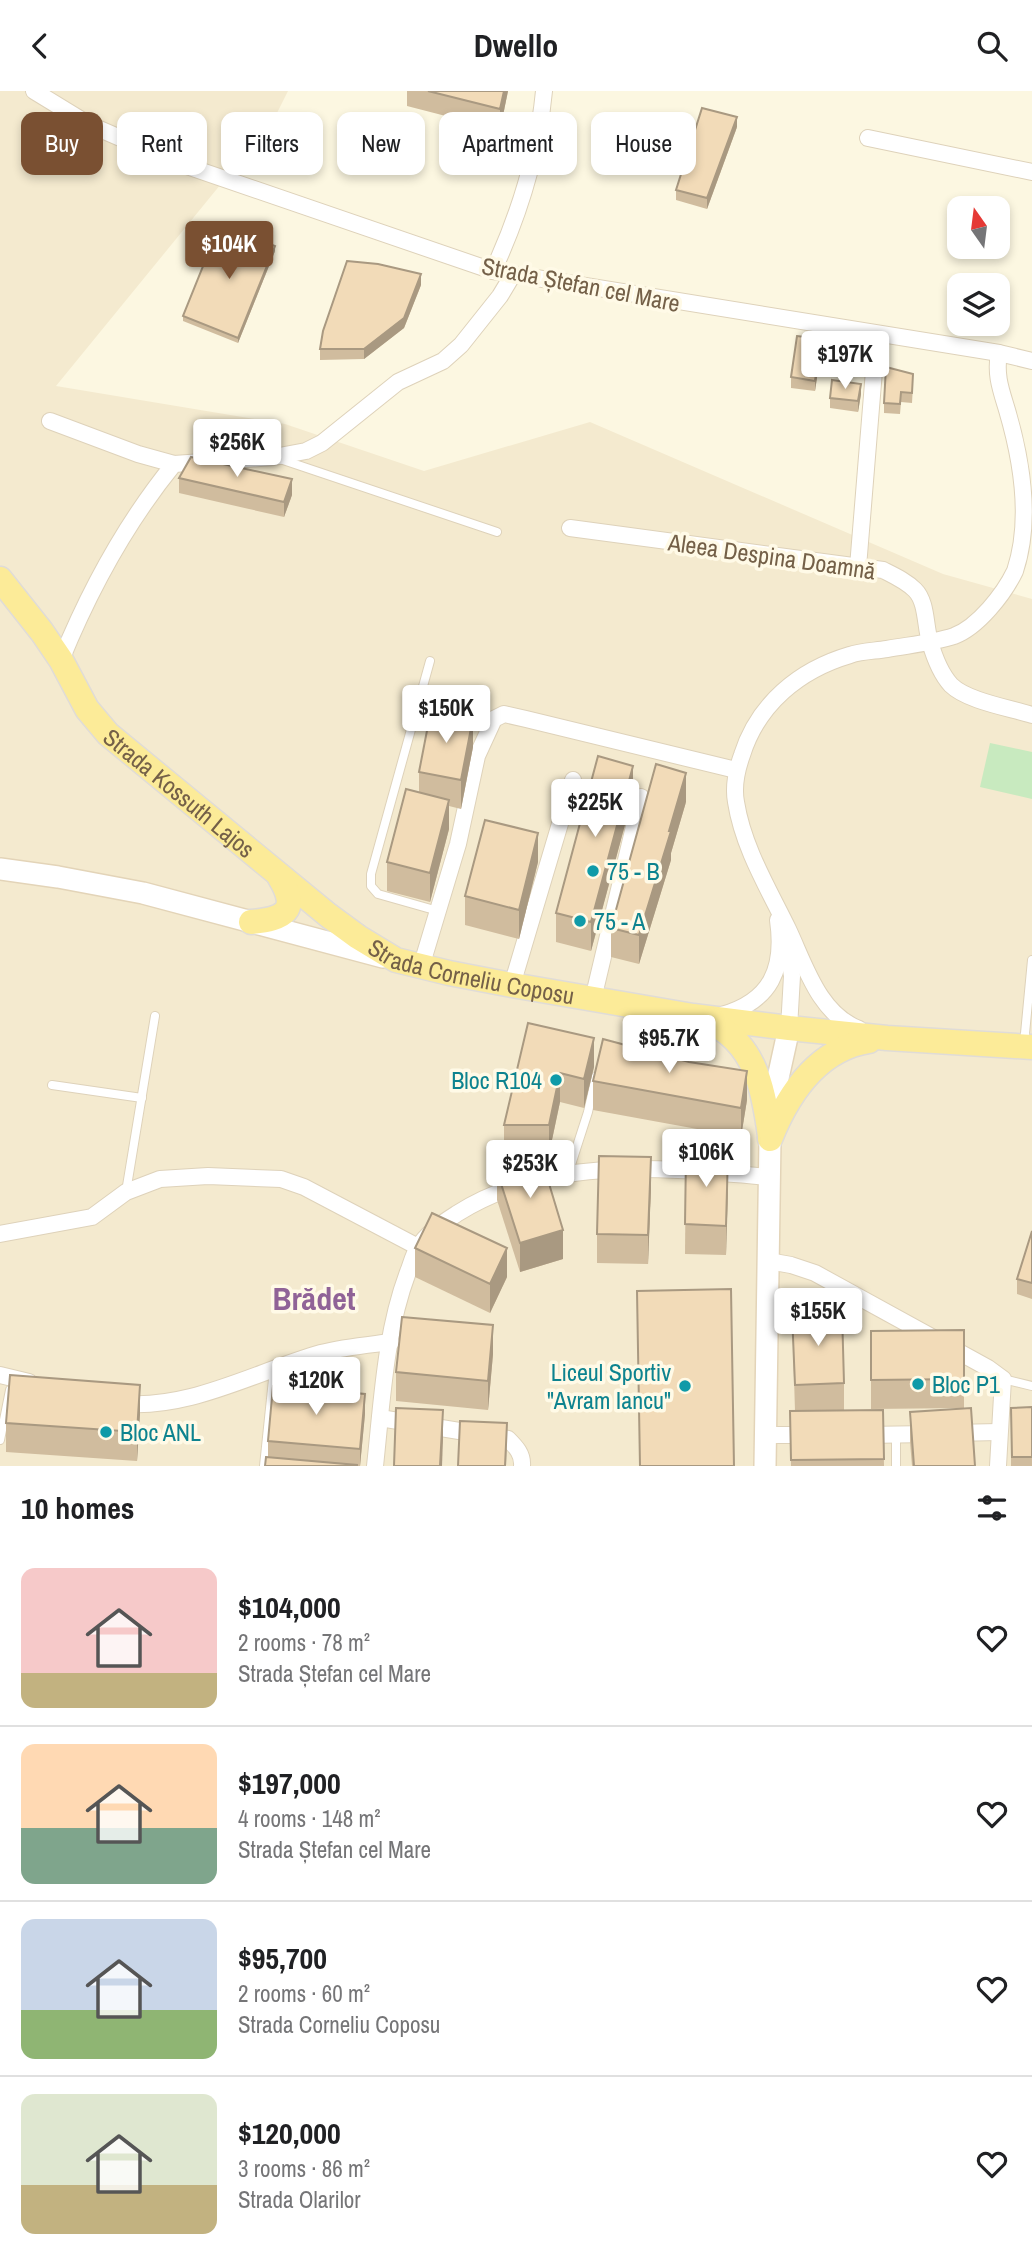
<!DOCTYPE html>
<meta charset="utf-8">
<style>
body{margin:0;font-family:"Archivo Narrow",sans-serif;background:#f6f6f6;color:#202124;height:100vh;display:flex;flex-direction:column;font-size:26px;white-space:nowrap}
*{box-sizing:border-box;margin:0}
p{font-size:23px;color:#757577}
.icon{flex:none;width:38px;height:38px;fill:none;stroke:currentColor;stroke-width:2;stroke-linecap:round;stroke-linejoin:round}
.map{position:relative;height:1375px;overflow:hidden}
.sheet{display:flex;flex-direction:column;background:#fff;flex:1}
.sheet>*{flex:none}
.banner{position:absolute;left:21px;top:21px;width:990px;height:63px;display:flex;gap:14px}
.needle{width:46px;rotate:346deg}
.controls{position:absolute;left:947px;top:105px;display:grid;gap:14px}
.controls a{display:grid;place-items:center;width:63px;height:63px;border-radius:14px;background:#fff;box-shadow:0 4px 10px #0003;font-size:35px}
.price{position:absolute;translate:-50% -60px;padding:0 16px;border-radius:7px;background:#fff;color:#222;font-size:23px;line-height:46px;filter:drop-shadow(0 2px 4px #0008)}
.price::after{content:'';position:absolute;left:50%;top:42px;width:21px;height:16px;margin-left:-10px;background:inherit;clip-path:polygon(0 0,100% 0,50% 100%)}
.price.selected{background:#7a5032;color:#fff}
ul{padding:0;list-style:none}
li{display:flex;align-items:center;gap:21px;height:175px;padding:0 21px}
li+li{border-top:2px solid #e0e0e0}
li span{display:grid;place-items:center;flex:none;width:196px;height:140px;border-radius:14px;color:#555}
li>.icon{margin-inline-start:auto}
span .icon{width:84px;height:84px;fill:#fffc;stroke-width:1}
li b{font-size:30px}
h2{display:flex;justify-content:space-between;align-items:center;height:84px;padding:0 21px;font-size:30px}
.pill{padding:0 24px;border-radius:14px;background:#fff;box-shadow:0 4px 10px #0003;font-size:24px;line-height:63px}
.pill.selected{background:#7a5032;color:#fff}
header{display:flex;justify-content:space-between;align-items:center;height:91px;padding:0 21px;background:#fff;font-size:32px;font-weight:800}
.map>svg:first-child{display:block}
.residential{fill:#f4eacf}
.green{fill:#c8eabf}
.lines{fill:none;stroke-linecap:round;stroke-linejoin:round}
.lane-casing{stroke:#ded2ba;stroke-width:10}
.street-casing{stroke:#ded2ba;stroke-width:18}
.secondary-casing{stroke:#e3d4b8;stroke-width:24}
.primary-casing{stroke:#e0dcd7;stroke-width:27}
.lane{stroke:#fff;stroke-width:8}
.street{stroke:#fff;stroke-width:16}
.secondary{stroke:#fff;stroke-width:21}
.primary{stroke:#fceb98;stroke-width:24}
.wall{fill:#d0bc9e}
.shaded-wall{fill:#a99981}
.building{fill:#f2dbb8;stroke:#a99981;stroke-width:2}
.culture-dot{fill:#0f9aa8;stroke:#fffae7;stroke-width:2.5}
.labels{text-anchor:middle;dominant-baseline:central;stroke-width:7;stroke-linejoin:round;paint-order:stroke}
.street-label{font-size:24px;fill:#746048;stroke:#fffae7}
.culture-label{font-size:24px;fill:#0d838f;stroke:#fffae7;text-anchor:start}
.district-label{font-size:32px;font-weight:bold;fill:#906397;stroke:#fffae7}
</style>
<header><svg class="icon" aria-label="back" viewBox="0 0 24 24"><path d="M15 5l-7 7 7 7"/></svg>Dwello<svg class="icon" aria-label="search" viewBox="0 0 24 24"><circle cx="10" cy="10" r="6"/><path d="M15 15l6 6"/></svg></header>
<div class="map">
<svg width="1032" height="1375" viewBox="0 0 1032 1375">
<rect width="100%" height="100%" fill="#fcf7e1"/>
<path class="residential" d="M0,0H288L274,28L56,295L285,333L424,380L590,331L943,483L1032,508V1375H0Z"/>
<path class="green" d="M990,652L1032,661V708L980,696Z"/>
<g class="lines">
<defs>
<g id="lane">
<path d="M280,368L497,441"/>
<path d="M430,570L371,783V795L378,803L438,820"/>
<path d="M1024,953L1032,869"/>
<path d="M52,994L142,1007"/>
<path d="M568,1083L588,1021L596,985"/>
<path d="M126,1101L155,925"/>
<path d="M1003,1288L1032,1295"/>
<path d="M896,1343V1375"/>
<path d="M0,1349L10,1299"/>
<path d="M264,1375L274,1279"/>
</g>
<g id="street">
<path d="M34,0L88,33L178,72L493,180L999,262L1032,270"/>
<path d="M868,47L1032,81"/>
<path d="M493,180C520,122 538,63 544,0"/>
<path d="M50,330L138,363L174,373L274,366L306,360L322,352L398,291L443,270L461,254L500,205L512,185"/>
<path d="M570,437L883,479C895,485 906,490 915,499C927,511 925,535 930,551C934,565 941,583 951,594C967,610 1010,617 1032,624"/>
<path d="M858,476L877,243"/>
<path d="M61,569C90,498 125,433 174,373"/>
<path d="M787,853L792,885L789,937"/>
<path d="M421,876L458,753L477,665L494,628L504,623L526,628L736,679"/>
<path d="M512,894L573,689"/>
<path d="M593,908L641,706"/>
<path d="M722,924C771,910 785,878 778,829"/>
<path d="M859,938C819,923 805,874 788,838C768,797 743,756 736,711C733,695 737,678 742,664C758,613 799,579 850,564C861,560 875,560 887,558C909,554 933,552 954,545C978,536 1004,503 1015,480C1032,429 1022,370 1007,319C1001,299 995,284 999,262"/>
<path d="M0,1143L92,1126L126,1101L160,1088L208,1085L281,1088L304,1096L418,1156"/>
<path d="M768,1170L791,1174L815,1182L988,1277L1003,1288L998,1375"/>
<path d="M0,1284L29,1291"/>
<path d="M118,1312C186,1321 257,1280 321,1262C344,1256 368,1254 391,1251"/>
<path d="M380,1327L508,1348C516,1356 523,1363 522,1375"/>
<path d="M952,1342L999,1341"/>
<path d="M765,1344H811"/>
<path d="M865,1344L930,1343"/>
<path d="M375,1375C382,1311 385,1242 408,1181C411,1174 413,1164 418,1157C426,1142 444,1131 458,1122C551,1064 664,1077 769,1086"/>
</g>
<g id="secondary">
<path d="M0,778L58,786L143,802L383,866"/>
<path d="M765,1375L770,1048L778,987L789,937"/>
</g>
<g id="primary">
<path id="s1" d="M0,488L42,541L61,569L87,618L108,643L328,824L358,846L396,869L449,882L512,894L693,925L789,937L887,947L1032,956"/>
<path d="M251,831C284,828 300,820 280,787"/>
<path d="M707,930C755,950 764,999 770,1045"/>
<path d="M770,1048C788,1003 818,958 869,950"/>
</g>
</defs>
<use href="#lane" class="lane-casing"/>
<use href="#street" class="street-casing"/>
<use href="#secondary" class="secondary-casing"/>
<use href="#primary" class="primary-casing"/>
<use href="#lane" class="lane"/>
<use href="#street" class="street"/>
<use href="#secondary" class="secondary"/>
<use href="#primary" class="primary"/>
</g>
<g class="wall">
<path d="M407,0H508L500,39L407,15Z"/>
<path d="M737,36L707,118L676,109V99Z"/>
<path d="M275,160L238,252L183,230V225Z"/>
<path d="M421,194L404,237L364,268L320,269V258Z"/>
<path d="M821,259L815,300L791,297V286Z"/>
<path d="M913,294L912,312L901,311L900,323L884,322V312Z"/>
<path d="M861,303L858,321L830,317V307Z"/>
<path d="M179,387L292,404L284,426L179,402Z"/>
<path d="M473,656L461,718L449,715V738L430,811L387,800V771L419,701V681Z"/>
<path d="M633,704L591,860L556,851V822Z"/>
<path d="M686,711L671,762V769L639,873L611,866V837Z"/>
<path d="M538,771L519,848L465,834V805Z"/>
<path d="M528,932L594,976L584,1017L560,1011L549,1063H504V1034Z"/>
<path d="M593,990L747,1009L741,1046L593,1019Z"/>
<path d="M686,1064L728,1092L726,1164L685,1163Z"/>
<path d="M497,1080L563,1168L520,1181L497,1109Z"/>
<path d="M651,1095L648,1173L597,1172V1143Z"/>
<path d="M1032,1140V1208L1017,1203V1188Z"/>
<path d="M415,1157L507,1186L490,1222L415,1186Z"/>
<path d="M792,1222L844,1292V1319H883L884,1375H791L790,1320H795Z"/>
<path d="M964,1239V1317L871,1318V1240Z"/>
<path d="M493,1263L488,1319L396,1310V1281Z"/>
<path d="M1032,1316V1375H1011V1317Z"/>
<path d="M910,1321L975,1375H912L910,1351Z"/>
<path d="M140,1323L137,1370L6,1361V1332Z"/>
<path d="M365,1323L360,1375H265L268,1366V1350Z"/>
</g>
<g class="shaded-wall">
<path d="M504,0H508L500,39V18Z"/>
<path d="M737,26V36L707,118V107Z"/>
<path d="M275,155V160L238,252V247Z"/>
<path d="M421,183V194L404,237L364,268V258Z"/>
<path d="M821,248V259L815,300V290Z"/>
<path d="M861,293V303L858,321V310Z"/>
<path d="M292,388V404L284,426V411Z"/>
<path d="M473,627V656L461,718V689Z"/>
<path d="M633,675V704L591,860V831Z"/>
<path d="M686,682V711L671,762V769L639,873V844Z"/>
<path d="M449,709V738L430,811V782Z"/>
<path d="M538,742V771L519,848V819Z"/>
<path d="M594,947V976L584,1017V988Z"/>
<path d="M747,980V1009L741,1046V1017Z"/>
<path d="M560,982V1011L549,1063V1034Z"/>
<path d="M728,1062V1092L726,1164V1135Z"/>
<path d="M651,1066V1095L648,1173V1144Z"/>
<path d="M563,1139V1168L520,1181V1152Z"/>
<path d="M507,1157V1186L490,1222V1193Z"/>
<path d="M493,1234V1263L488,1319V1290Z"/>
<path d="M140,1294V1323L137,1370V1341Z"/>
<path d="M365,1303V1323L360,1375V1358Z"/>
<path d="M443,1319V1348L442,1375H440Z"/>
<path d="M507,1332L506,1375H505Z"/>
</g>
<g class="building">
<path d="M428,0H504L500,18Z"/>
<path d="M702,17L737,26L707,107L676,99Z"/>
<path d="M220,133L275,155L238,247L183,225Z"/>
<path d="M347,170L378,173L421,183L404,227L364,258H320L323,240Z"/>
<path d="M797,245L821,248L815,290L791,286Z"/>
<path d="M886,276L913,283L912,302L901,301L900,313L884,312Z"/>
<path d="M832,289L861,293L858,310L830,307Z"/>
<path d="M191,366L292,388L284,411L179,387Z"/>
<path d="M431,619L473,627L461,689L419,681Z"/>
<path d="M598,665L633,675L591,831L556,822Z"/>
<path d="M656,673L686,682L669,740H671L639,844L611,837Z"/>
<path d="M406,698L449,709L430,782L387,771Z"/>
<path d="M485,729L538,742L519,819L465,805Z"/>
<path d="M528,932L594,947L584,988L560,982L549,1034H504Z"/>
<path d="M603,948L689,971L747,980L741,1017L593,990Z"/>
<path d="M728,1062L726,1135L685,1133L686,1064Z"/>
<path d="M599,1065L651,1066L648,1144L597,1143Z"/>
<path d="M541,1066L563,1139L520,1152L497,1080Z"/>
<path d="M432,1122L507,1157L490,1193L415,1157Z"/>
<path d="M1032,1140V1192L1017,1188Z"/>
<path d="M731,1198L734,1375H640L637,1200Z"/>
<path d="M842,1220L844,1292L795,1294L792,1222Z"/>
<path d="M402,1226L493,1234L488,1290L396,1281Z"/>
<path d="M964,1239V1288L871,1289V1240Z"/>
<path d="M10,1284L140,1294L137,1341L6,1332Z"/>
<path d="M273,1295L365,1303L360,1358L268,1350Z"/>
<path d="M1032,1316V1366H1012L1011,1317Z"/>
<path d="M396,1317L443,1319L440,1375H394Z"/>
<path d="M971,1317L975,1375H914L910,1321Z"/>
<path d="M883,1319L884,1368L791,1369L790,1320Z"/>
<path d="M460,1330L507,1332L505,1375H458Z"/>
<path d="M266,1366L357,1374V1375H265Z"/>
</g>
<g class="culture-dot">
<circle cx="593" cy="780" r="7"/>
<circle cx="580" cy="830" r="7"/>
<circle cx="556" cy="989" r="7"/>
<circle cx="918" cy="1293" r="7"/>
<circle cx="685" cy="1295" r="7"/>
<circle cx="106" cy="1341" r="7"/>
</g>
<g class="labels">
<g class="street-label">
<text transform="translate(581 193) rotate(11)">Strada Ștefan cel Mare</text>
<text transform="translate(772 465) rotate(8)">Aleea Despina Doamnă</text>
<text stroke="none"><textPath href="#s1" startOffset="282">Strada Kossuth Lajos</textPath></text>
<text stroke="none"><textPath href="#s1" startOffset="632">Strada Corneliu Coposu</textPath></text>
</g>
<g class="culture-label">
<text x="607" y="780">75 - B</text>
<text x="594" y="830">75 - A</text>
<text x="542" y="989" text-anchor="end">Bloc R104</text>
<text x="671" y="1281" text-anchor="end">Liceul Sportiv<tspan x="671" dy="28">"Avram Iancu"</tspan></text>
<text x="932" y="1293">Bloc P1</text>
<text x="120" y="1341">Bloc ANL</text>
</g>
<g class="district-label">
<text x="314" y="1207">Brădet</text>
</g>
</g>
</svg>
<div class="controls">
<a><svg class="needle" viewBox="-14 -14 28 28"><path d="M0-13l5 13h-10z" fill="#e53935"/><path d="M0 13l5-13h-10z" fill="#757577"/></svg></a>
<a><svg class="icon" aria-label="layers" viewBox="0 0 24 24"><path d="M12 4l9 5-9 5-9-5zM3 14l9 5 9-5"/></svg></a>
</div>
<b class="price selected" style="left:229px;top:190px">$104K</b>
<b class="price" style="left:845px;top:300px">$197K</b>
<b class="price" style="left:237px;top:388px">$256K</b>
<b class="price" style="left:446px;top:654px">$150K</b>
<b class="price" style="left:595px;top:748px">$225K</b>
<b class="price" style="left:669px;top:984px">$95.7K</b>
<b class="price" style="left:706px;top:1098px">$106K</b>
<b class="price" style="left:530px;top:1109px">$253K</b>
<b class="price" style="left:818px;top:1257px">$155K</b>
<b class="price" style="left:316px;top:1326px">$120K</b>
<div class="banner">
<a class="pill selected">Buy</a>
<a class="pill">Rent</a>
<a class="pill">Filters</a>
<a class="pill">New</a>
<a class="pill">Apartment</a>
<a class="pill">House</a>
</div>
</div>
<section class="sheet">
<h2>10 homes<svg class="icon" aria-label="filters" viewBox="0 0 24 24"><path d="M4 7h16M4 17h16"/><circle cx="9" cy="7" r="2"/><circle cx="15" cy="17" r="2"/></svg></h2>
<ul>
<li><span style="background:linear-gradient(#f6c9c9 75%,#c2b280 0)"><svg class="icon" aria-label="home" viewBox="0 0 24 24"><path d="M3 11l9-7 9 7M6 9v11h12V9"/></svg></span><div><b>$104,000</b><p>2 rooms · 78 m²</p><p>Strada Ștefan cel Mare</p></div><svg class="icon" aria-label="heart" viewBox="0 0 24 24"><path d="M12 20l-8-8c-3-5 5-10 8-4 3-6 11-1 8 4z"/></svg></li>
<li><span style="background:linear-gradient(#ffd9b3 60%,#7fa58c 0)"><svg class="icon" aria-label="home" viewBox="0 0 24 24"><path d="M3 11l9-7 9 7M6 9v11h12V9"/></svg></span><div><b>$197,000</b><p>4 rooms · 148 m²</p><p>Strada Ștefan cel Mare</p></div><svg class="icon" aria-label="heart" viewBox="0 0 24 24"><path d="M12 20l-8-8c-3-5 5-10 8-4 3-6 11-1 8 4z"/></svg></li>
<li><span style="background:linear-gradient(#c9d6e8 65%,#8fb573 0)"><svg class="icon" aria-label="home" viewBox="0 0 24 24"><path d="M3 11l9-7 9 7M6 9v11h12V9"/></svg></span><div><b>$95,700</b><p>2 rooms · 60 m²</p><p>Strada Corneliu Coposu</p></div><svg class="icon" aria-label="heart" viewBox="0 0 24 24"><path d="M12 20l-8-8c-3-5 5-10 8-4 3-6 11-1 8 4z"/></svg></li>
<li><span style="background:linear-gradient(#dfe7d0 65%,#c2b280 0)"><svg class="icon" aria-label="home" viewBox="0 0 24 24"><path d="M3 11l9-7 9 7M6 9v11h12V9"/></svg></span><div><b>$120,000</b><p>3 rooms · 86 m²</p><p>Strada Olarilor</p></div><svg class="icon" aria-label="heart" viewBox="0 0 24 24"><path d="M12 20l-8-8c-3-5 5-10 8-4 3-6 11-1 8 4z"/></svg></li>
</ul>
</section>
